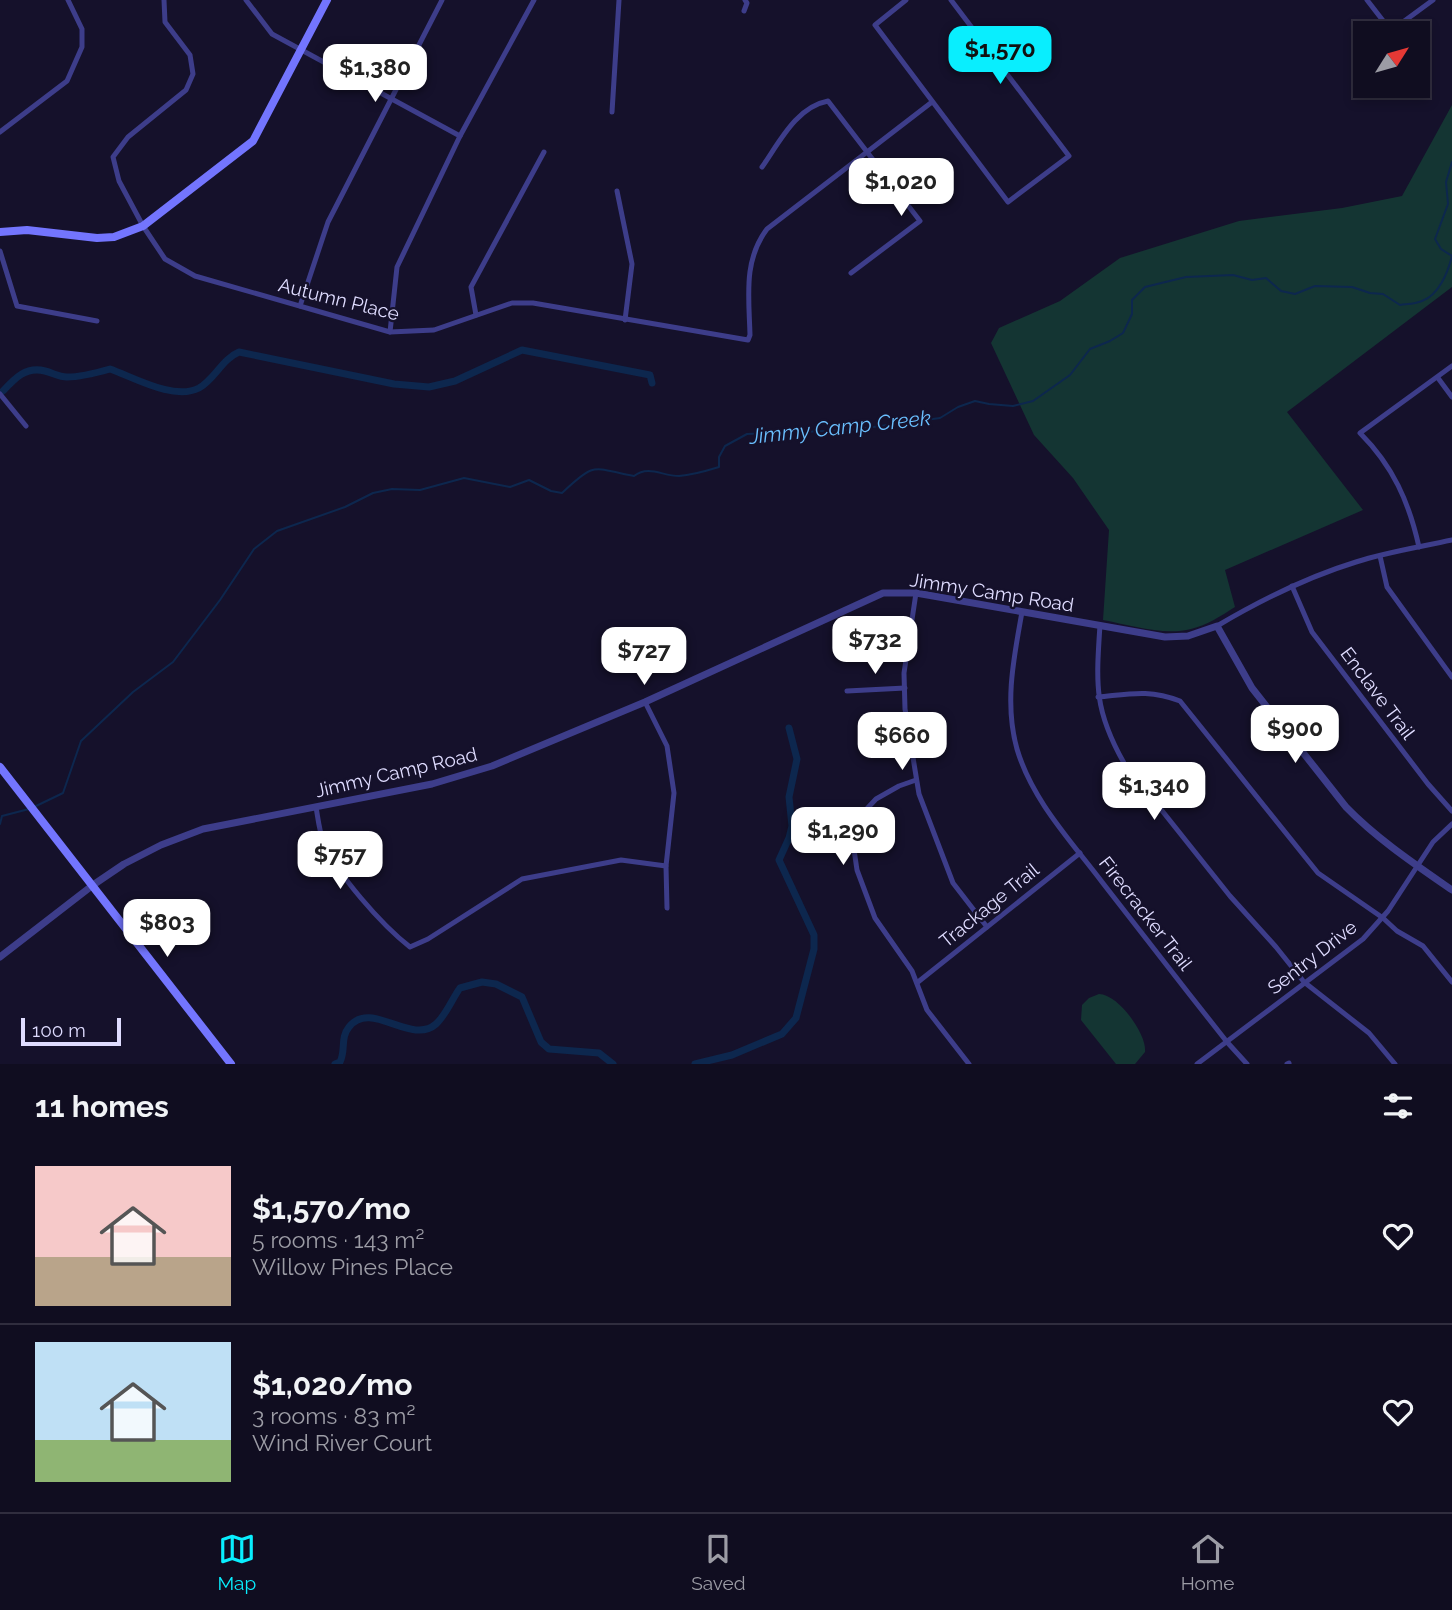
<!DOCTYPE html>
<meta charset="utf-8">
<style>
body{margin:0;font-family:Raleway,sans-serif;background:#191629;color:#f1f3f6;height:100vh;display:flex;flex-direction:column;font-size:26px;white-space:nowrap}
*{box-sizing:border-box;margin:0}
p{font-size:23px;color:#9c9ca5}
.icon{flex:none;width:38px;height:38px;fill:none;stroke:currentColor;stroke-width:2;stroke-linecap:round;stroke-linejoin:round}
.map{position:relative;height:1064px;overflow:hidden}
.drawer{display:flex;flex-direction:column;background:#100d20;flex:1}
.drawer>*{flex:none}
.needle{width:46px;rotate:53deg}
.controls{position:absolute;left:1353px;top:21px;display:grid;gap:14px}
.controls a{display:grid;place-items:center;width:77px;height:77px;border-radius:0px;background:#100d20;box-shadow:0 4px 10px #0003,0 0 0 2px #302d3e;font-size:35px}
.scale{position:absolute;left:21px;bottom:18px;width:100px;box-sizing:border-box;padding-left:7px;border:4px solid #dfdcff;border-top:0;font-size:19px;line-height:24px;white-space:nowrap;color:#dfdcff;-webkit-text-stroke:5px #15112b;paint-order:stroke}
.price{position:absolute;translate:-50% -60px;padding:0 16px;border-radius:14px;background:#fff;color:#222;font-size:23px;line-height:46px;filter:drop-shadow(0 2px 4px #0008)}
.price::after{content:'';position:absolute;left:50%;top:42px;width:21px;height:16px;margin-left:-10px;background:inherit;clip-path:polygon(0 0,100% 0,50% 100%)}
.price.active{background:#09eefe;color:#111}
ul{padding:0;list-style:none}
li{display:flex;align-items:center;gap:21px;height:175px;padding:0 35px}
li+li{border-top:2px solid #302d3e}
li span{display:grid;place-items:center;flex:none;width:196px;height:140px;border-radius:0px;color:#555}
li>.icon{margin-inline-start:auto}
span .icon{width:84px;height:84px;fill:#fffc;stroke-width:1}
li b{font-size:30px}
h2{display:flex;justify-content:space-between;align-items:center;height:84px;padding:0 35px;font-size:30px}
.menu{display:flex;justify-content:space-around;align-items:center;height:98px;border-top:2px solid #302d3e;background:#100d20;font-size:19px;color:#9c9ca5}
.menu a{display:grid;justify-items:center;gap:4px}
.menu .active{color:#09eefe}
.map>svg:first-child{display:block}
.green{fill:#143533}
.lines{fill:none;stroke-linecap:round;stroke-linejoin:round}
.stream{stroke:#0d274e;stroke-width:2}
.canal{stroke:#0d274e;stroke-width:7}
.minor{stroke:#3d3d8a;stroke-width:5}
.tertiary{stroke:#3d3d8a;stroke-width:7}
.secondary{stroke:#7375fe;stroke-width:8}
.labels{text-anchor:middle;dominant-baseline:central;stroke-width:5;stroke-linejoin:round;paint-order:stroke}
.street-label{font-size:19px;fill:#dfdcff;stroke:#15112b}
.water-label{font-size:21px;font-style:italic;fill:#6abffe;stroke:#15112b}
</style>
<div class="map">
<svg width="1452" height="1064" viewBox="0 0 1452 1064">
<rect width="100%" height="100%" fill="#15112b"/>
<g class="green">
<path d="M1452,105V287L1287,412L1363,510L1225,570L1235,607C1221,616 1207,625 1191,629C1164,636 1130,625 1103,620L1109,530L1073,478L1034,435L991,343L999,328L1060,301L1120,258L1239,221L1342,208L1402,196Z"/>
<path d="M1099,994C1118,994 1147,1034 1145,1052L1135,1064H1116L1081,1020L1082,1005L1089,998Z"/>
</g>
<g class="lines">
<g class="stream">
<path d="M34,807L63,793L81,741L133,692L173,662L220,600L254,549L277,531L345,507L373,493L392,489L420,490L464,478L510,487L529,480L551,491L562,493C596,461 592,468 634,476C649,465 662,476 679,476C693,475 706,471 719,467V457L725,446L747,434L851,430L940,418L958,407L975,401L989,404L1013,406L1033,401L1070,375L1090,349L1110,341L1123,333L1132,314V300L1145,287L1186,277L1233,275L1252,280L1266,278L1281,291L1295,294L1315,286L1352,287L1370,293L1383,294L1400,305C1407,304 1415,304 1422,301C1439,295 1448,272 1452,256L1441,249L1435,239L1448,204L1446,182L1452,162"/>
<path d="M0,824L2,816L29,809"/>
</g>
<g class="canal">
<path d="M3,391C15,378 26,366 45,371C53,373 59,377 67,377C81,377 96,373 110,369C133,377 174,401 199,388C215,379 222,359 239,352L394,384L429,387L455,381L522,350L650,375L652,383"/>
<path d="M335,1064L340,1062C346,1050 340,1038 349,1027C371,999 411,1046 436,1024C446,1015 452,999 460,988L482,982L496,984L522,997L541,1042L549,1049L599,1053L613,1064"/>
<path d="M695,1064L732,1055L782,1034L796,1018L814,949V935L779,860L789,838L792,826L789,797L797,759L789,728"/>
</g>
<g class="minor">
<path d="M164,0L165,22L190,55L193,74L186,90L128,137L113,157L119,181L143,226L165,259L195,276L390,332L434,330L512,303H533L748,340L750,335C749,297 743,261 767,229L932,102"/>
<path d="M246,0L272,34L460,136"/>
<path d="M906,0L875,25L1008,202L1069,156L951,0"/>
<path d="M1367,0L1391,31"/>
<path d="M744,11L747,3L745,0"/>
<path d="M1388,33L1433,0"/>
<path d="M1358,55L1365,50"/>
<path d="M612,112L619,0"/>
<path d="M0,132L67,81L82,47V29L68,0"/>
<path d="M762,167C779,143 796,107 828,101L920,221L851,273"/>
<path d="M617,191L632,264L625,320"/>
<path d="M0,251L17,306L97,321"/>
<path d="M300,306L328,222L442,0"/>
<path d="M476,315L471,287L544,152"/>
<path d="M390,332L397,267L460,136L534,0"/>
<path d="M1438,378L1452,397"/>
<path d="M0,394L26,426"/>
<path d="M1419,547C1409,502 1393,466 1360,433L1452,366"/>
<path d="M1380,556L1387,587L1452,677"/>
<path d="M1292,586L1312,632L1428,784L1452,811"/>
<path d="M916,593L904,673L905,709L919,794L953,883L987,927"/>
<path d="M1022,612C1014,657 1004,703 1017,749C1032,800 1071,841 1102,882C1144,936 1185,989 1227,1042L1247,1064"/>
<path d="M1100,625C1096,685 1094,710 1124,763L1230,896L1276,947L1304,982L1369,1033L1395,1064"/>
<path d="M1217,626C1261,600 1307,577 1356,562C1387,552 1420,547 1452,540"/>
<path d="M847,691L905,688"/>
<path d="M1098,697C1130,694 1149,689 1180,701L1318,873L1383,918L1397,931L1423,946L1452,982"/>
<path d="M916,780L899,786L876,799L862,814L852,836L857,870L875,918L912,971L927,1010L969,1064"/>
<path d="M316,807C318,818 319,830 323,840C335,873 383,926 410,947L428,939L522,879L621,860L666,866L674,793L667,746L645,702"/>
<path d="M666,866L667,908"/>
<path d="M918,982L1080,853"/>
<path d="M1197,1064L1363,939L1388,911L1433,842L1452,824"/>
<path d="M1287,1064L1289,1063"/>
</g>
<path class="tertiary" d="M0,957L93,885L124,864L161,845L203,829L432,784L492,766L645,702L883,593H916L1165,637L1188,636L1217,626L1252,688L1346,807C1377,839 1416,865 1452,890"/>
<g class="secondary">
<path d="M0,232L27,230L97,238L114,237L143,226L253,141L327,0"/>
<path d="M0,767L231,1064"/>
</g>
</g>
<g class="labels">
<g class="street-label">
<text transform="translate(339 299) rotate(14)">Autumn Place</text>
<text transform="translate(992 592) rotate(9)">Jimmy Camp Road</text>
<text transform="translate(1378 693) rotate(53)">Enclave Trail</text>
<text transform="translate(396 772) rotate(-13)">Jimmy Camp Road</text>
<text transform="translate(989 905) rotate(-39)">Trackage Trail</text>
<text transform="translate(1146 913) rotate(52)">Firecracker Trail</text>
<text transform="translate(1312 957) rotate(-38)">Sentry Drive</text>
</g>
<g class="water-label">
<text transform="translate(840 427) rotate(-6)">Jimmy Camp Creek</text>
</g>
</g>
</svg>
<div class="controls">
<a><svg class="needle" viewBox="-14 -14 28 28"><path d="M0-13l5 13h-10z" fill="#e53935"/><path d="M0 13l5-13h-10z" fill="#9c9ca5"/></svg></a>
</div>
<div class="scale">100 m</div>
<b class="price active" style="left:1000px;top:86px">$1,570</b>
<b class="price" style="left:375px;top:104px">$1,380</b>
<b class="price" style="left:901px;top:218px">$1,020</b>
<b class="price" style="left:875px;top:676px">$732</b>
<b class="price" style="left:644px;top:687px">$727</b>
<b class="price" style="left:1295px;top:765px">$900</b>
<b class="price" style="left:902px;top:772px">$660</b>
<b class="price" style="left:1154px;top:822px">$1,340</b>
<b class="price" style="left:843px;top:867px">$1,290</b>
<b class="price" style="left:340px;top:891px">$757</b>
<b class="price" style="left:167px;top:959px">$803</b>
</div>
<section class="drawer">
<h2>11 homes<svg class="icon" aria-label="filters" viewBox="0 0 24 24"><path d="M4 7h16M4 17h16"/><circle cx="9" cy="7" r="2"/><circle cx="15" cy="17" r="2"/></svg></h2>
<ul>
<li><span style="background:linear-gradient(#f6c9c9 65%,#b9a48a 0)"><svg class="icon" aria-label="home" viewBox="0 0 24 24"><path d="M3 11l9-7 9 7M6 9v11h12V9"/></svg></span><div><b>$1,570/mo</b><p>5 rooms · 143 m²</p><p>Willow Pines Place</p></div><svg class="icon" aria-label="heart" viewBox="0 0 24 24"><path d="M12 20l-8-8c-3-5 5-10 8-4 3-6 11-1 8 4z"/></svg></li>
<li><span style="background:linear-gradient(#bfe0f5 70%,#8fb573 0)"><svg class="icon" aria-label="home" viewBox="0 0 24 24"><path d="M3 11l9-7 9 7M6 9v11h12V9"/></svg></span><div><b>$1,020/mo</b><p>3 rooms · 83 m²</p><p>Wind River Court</p></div><svg class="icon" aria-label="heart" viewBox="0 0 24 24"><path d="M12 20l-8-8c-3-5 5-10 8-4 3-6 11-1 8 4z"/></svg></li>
</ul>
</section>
<nav class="menu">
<a class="active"><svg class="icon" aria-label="map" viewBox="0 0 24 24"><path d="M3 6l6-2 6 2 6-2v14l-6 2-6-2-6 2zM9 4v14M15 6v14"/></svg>Map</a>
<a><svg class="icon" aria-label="saved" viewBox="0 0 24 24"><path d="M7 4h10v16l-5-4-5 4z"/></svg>Saved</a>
<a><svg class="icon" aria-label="home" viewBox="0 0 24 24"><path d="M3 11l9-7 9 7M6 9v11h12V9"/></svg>Home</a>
</nav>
